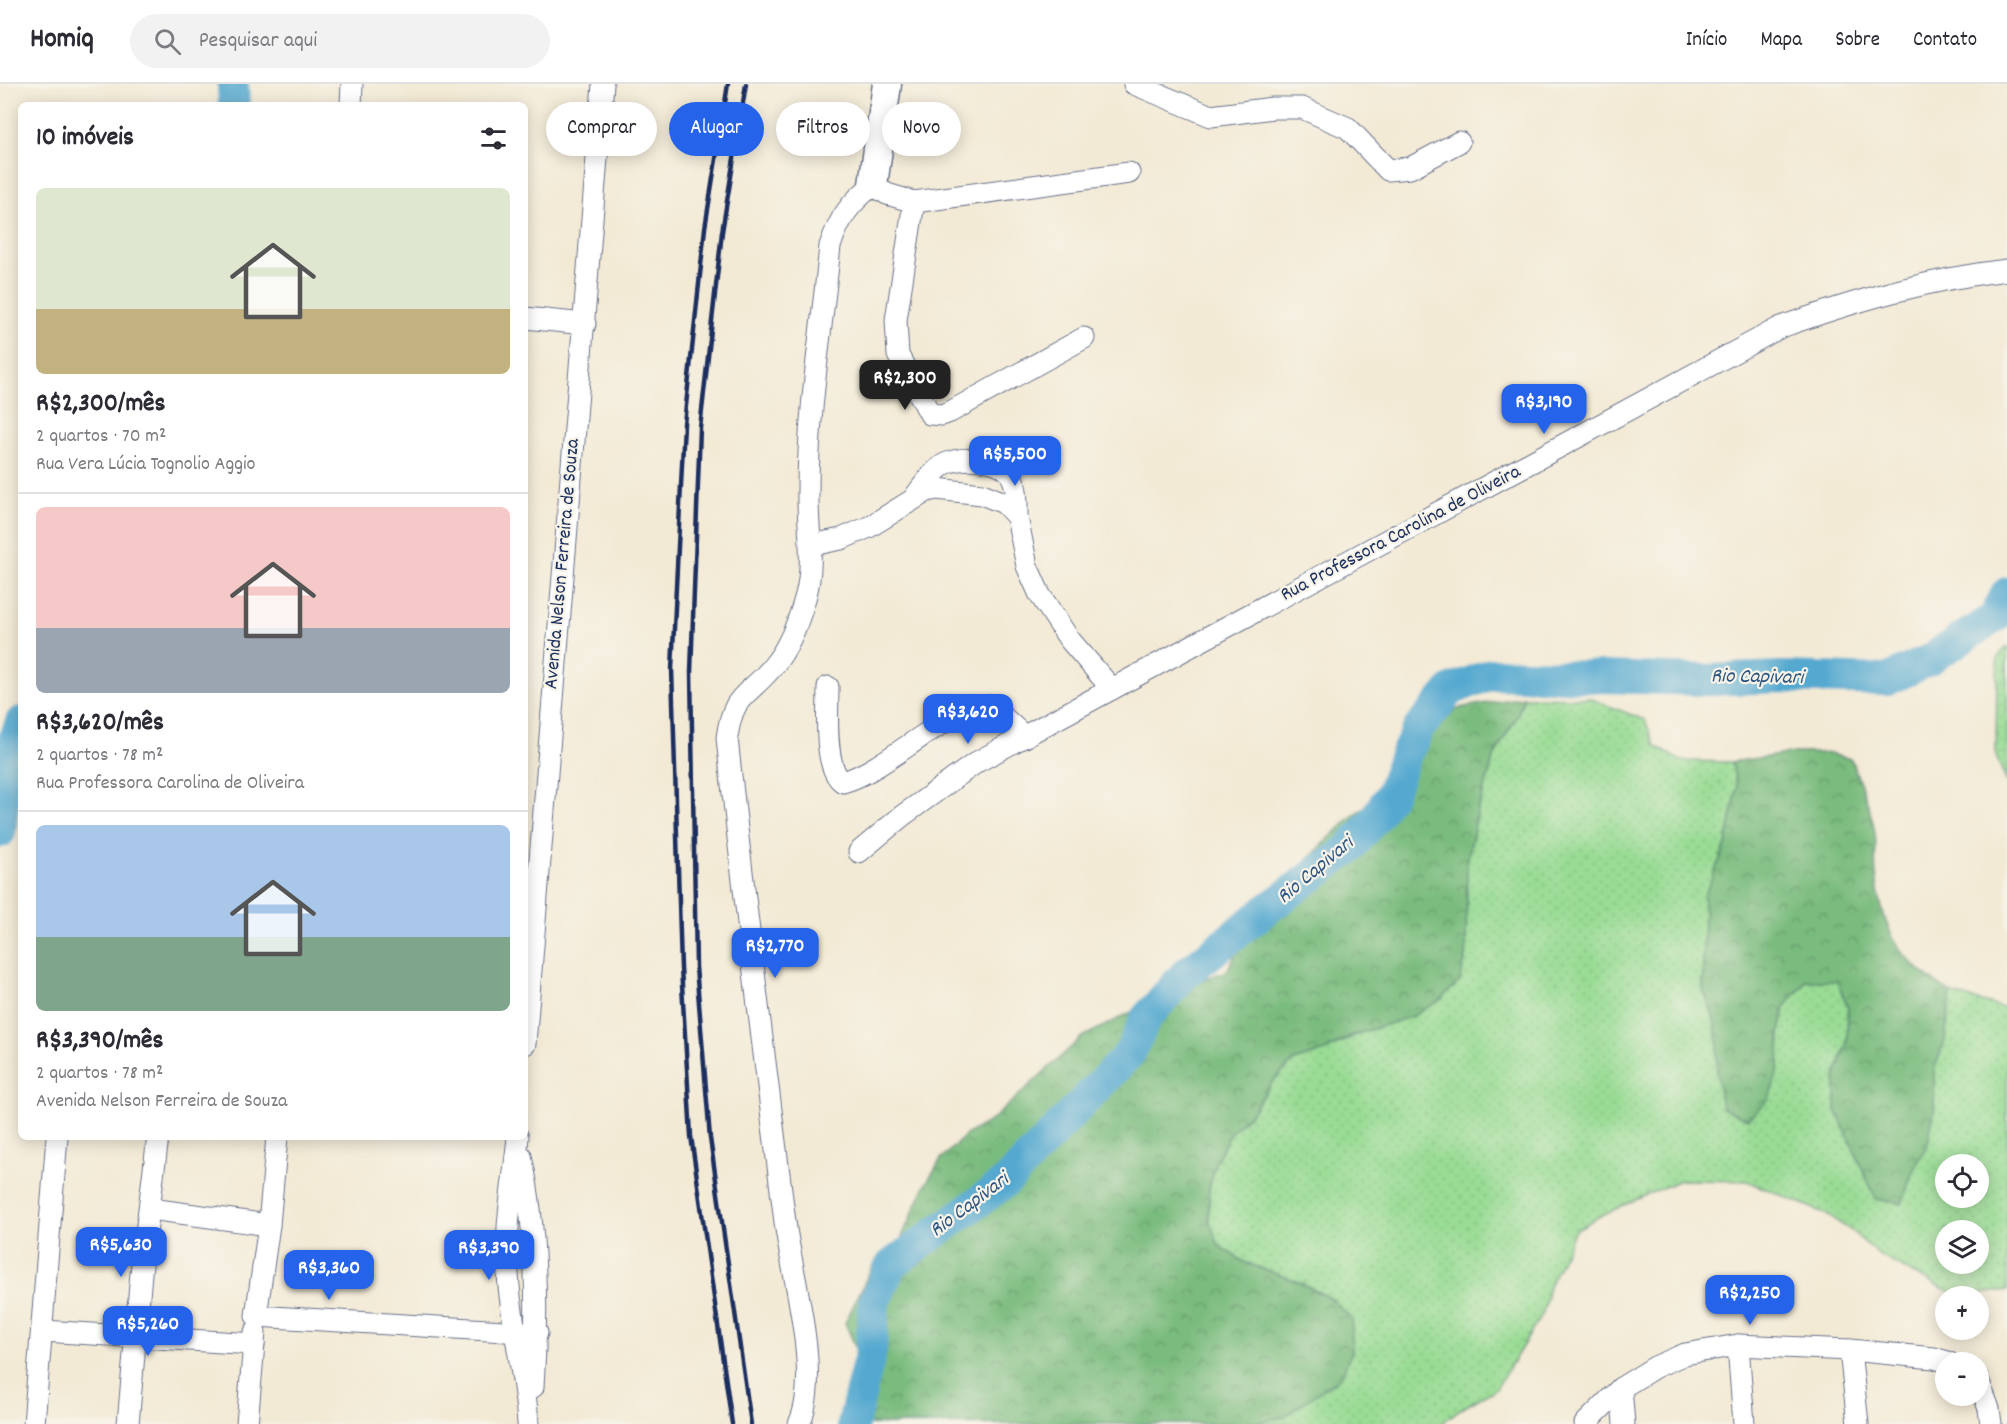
<!DOCTYPE html>
<html lang="pt">
<meta charset="utf-8">
<style>
body{margin:0;font-family:Dekko,sans-serif;background:#f2f2f3;color:#2b2b33;height:100vh;display:flex;flex-direction:column;font-size:22px;white-space:nowrap}
*{box-sizing:border-box;margin:0}
p{font-size:20px;color:#7c7c81}
.icon{flex:none;width:33px;height:33px;fill:none;stroke:currentColor;stroke-width:2;stroke-linecap:round;stroke-linejoin:round}
.map{position:relative;flex:1;overflow:hidden}
.drawer{position:absolute;left:18px;top:18px;width:510px;height:1038px;display:flex;flex-direction:column;background:#fff;border-radius:9px;box-shadow:0 3px 15px #0003}
.drawer>*{flex:none}
.guide{position:absolute;left:546px;top:18px;width:570px;height:54px;display:flex;gap:12px}
.controls{position:absolute;left:1935px;top:1070px;display:grid;gap:12px}
.controls a{display:grid;place-items:center;width:54px;height:54px;border-radius:50%;background:#fff;box-shadow:0 3px 15px #0003;font-size:30px}
.price{position:absolute;translate:-50% -51px;padding:0 14px;border-radius:12px;background:#2563eb;color:#fff;font-size:20px;line-height:39px;filter:drop-shadow(0 2px 3px #0008)}
.price::after{content:'';position:absolute;left:50%;top:36px;width:18px;height:14px;margin-left:-9px;background:inherit;clip-path:polygon(0 0,100% 0,50% 100%)}
.price.current{background:#222;color:#fff}
ul{padding:0;list-style:none}
li{display:grid;align-content:center;gap:12px;height:318px;padding:0 18px}
li+li{border-top:2px solid #e1e1e2}
li span{display:grid;place-items:center;height:186px;border-radius:9px;color:#555}
li>.icon{margin-inline-start:auto}
span .icon{width:108px;height:108px;fill:#fffc;stroke-width:1}
li b{font-size:26px}
h2{display:flex;justify-content:space-between;align-items:center;height:72px;padding:0 18px;font-size:26px}
.tag{padding:0 21px;border-radius:27px;background:#fff;box-shadow:0 3px 15px #0003;font-size:21px;line-height:54px}
.tag.current{background:#2563eb;color:#fff}
header{display:flex;align-items:center;gap:36px;box-sizing:border-box;height:84px;padding:0 30px;background:#fff;border-bottom:2px solid #e1e1e2}
header strong{font-size:28px}
nav{display:flex;gap:33px;margin-inline-start:auto;font-size:21px}
.search{width:420px;height:54px;background:#f2f2f3;display:flex;align-items:center;gap:15px;box-sizing:border-box;padding:0 21px;border-radius:33px;color:#7c7c81;font-size:22px}
.map>svg:first-child{display:block}
.grass{fill:url(#grass-dots);stroke:#5a8679;stroke-width:1.5;fill-rule:evenodd}
.forest{fill:url(#forest-crowns);stroke:#4a766e;stroke-width:1.5}
.lines{fill:none;stroke-linecap:round;stroke-linejoin:round}
.river{stroke:#54a9d0;stroke-width:32}
.street-casing{stroke:#677088;stroke-width:23}
.secondary-casing{stroke:#677088;stroke-width:31}
.street{stroke:#fff;stroke-width:21}
.secondary{stroke:#fff;stroke-width:28}
.rail{stroke:#1b2f5e;stroke-width:4.5}
.labels{text-anchor:middle;dominant-baseline:central;stroke-width:4.5;stroke-linejoin:round;paint-order:stroke}
.street-label{font-size:20px;fill:#1b2f5e;stroke:#f7f3e8}
.water-label{font-size:21px;font-style:italic;fill:#2c5480;stroke:#f7f3e8}
</style>
<header>
<strong>Homiq</strong>
<div class="search"><svg class="icon" aria-label="search" viewBox="0 0 24 24"><circle cx="10" cy="10" r="6"/><path d="M15 15l6 6"/></svg>Pesquisar aqui</div>
<nav><a>Início</a><a>Mapa</a><a>Sobre</a><a>Contato</a></nav>
</header>
<div class="map">
<svg width="2007" height="1340" viewBox="0 0 2007 1340">
<defs>
<pattern id="grass-dots" width="8" height="8" patternUnits="userSpaceOnUse" patternTransform="scale(1.5)"><rect width="8" height="8" fill="#99dc94"/><path d="M2 2h.1M6 6h.1" fill="none" stroke="#83bd82" stroke-width="1.8" stroke-linecap="round"/></pattern>
<pattern id="forest-crowns" width="20" height="18" patternUnits="userSpaceOnUse" patternTransform="scale(1.5)"><rect width="20" height="18" fill="#7abc7e"/><path d="M2 6a3 3 0 1 1 6 0M12 15a3 3 0 1 1 6 0" fill="none" stroke="#63996a"/></pattern>
</defs>
<rect width="100%" height="100%" fill="#f7f3e8"/>
<filter id="ink" filterUnits="userSpaceOnUse"><feTurbulence type="fractalNoise" baseFrequency=".0167" numOctaves="2"/><feDisplacementMap in="SourceGraphic" scale="12" xChannelSelector="R" yChannelSelector="G"/><feConvolveMatrix kernelMatrix="1 2 1 2 8 2 1 2 1" color-interpolation-filters="sRGB"/></filter>
<filter id="wash" filterUnits="userSpaceOnUse"><feTurbulence type="fractalNoise" baseFrequency=".008" numOctaves="4" result="noise"/><feDisplacementMap in="SourceGraphic" scale="24" xChannelSelector="R" yChannelSelector="G"/><feGaussianBlur stdDeviation="1.35" result="paint"/><feColorMatrix in="noise" values="0 0 0 0 0 0 0 0 0 0 0 0 0 0 0 0 0 1.4 0 .05"/><feComposite in="paint" operator="in"/></filter>
<g filter="url(#wash)">
<rect width="100%" height="100%" fill="#f3ead5"/>
<g class="grass">
<path d="M2007,562V699L1996,672L1997,574Z"/>
<path d="M1524,613L1589,614L1645,636L1655,662L1681,677L1732,678L1737,704L1726,761L1704,813L1703,905L1713,931L1718,957L1717,988L1779,984L1780,948L1785,922L1806,897H1837L1848,923L1847,959L1836,990L1876,1115L1901,1120L1934,1028V986L1945,956L1951,909L2007,925V1206L1988,1209H1952L1880,1172L1849,1145L1824,1129L1747,1097L1680,1096L1602,1131L1575,1146L1549,1203L1543,1229L1496,1305L1459,1326L1441,1340H1251L1257,1338L1332,1215L1301,1199L1244,1178L1219,1162L1209,1136V1105L1215,1079L1231,1048L1252,1028L1273,997L1294,977L1325,967L1460,897L1466,871L1467,778L1478,726L1495,670L1516,634ZM1946,1080H1978V1113H1946ZM1946,1146H1978V1179H1946Z"/>
</g>
<g class="forest">
<path d="M1524,613L1516,634L1495,670L1478,726L1467,778L1466,871L1460,897L1439,917L1413,932L1351,952L1325,967L1294,977L1273,997L1252,1028L1231,1048L1215,1079L1209,1105V1136L1219,1162L1244,1178L1301,1199L1332,1215L1352,1236V1267L1341,1293L1283,1333L1251,1340H859L860,1311L868,1292L845,1239L872,1183L898,1162L925,1101L941,1075L967,1050L993,1035L1082,953L1181,903L1227,887L1244,852L1270,827L1286,801L1307,776L1349,735L1375,714L1422,658L1438,633L1464,623Z"/>
<path d="M1794,669H1825L1851,675C1860,699 1871,723 1875,749C1877,763 1874,777 1876,791C1883,851 1900,877 1951,909L1945,956L1934,986V1028L1928,1059L1912,1089L1902,1120L1876,1115L1836,1026V990L1847,959L1848,923L1837,897H1806L1785,922L1780,948L1779,984L1769,1015L1748,1035L1722,1024L1717,988L1718,957L1713,931L1703,905L1704,812L1726,761L1737,704L1732,678Z"/>
</g>
<g class="lines">
<g class="river">
<path d="M233,0L234,21"/>
<path d="M0,748L9,670L21,638"/>
<path d="M853,1340L871,1267L874,1218L891,1181L1007,1097L1130,969L1146,934L1185,890L1267,825L1348,766L1374,736L1392,708L1404,674L1419,644L1451,606L1491,590L1707,596L1781,593L1887,596L1927,577L1994,534L2007,509"/>
</g>
</g>
</g>
<g filter="url(#ink)">
<g class="lines">
<defs>
<g id="street">
<path d="M1134,0L1211,32L1273,24H1302L1348,44L1388,86L1410,84L1459,58"/>
<path d="M351,21L352,0"/>
<path d="M914,118L896,236L898,271L930,330L942,331L950,328L1084,254"/>
<path d="M525,234L585,240"/>
<path d="M916,411C924,401 934,386 945,380C961,372 996,374 1008,387C1018,398 1017,419 1017,433"/>
<path d="M812,461L841,455L869,443L927,407L937,405L982,410L1004,419L1017,433L1027,482L1040,511L1069,555L1112,605"/>
<path d="M828,603C828,627 823,685 843,698C891,684 943,624 991,622L1025,653"/>
<path d="M859,768L902,732L977,678L1781,243C1855,217 1928,195 2007,186"/>
<path d="M525,960L603,0"/>
<path d="M277,1053L269,1141L256,1232L537,1249"/>
<path d="M518,1053C514,1098 504,1144 508,1190C511,1241 525,1289 528,1340"/>
<path d="M521,1072C537,1143 538,1231 533,1303"/>
<path d="M150,1125L269,1141"/>
<path d="M43,1247L254,1260"/>
<path d="M1738,1261L1744,1340"/>
<path d="M1850,1266L1858,1340"/>
<path d="M1978,1295L1989,1325L1991,1340"/>
<path d="M1621,1304L1624,1340"/>
<path d="M34,1340L57,1053"/>
<path d="M128,1340L141,1189L158,1053"/>
<path d="M247,1340L255,1248"/>
<path d="M799,1340C822,1291 792,1192 785,1138C765,977 744,816 727,654C733,607 748,614 774,581C789,563 800,533 806,511C815,476 807,442 808,407C808,325 822,244 830,162C840,133 849,120 873,101L887,110L914,118L1129,89"/>
<path d="M1585,1340L1621,1304L1655,1283L1685,1270L1738,1261L1850,1266L1934,1274L1948,1278"/>
</g>
<path id="secondary" d="M873,101L887,0"/>
</defs>
<use href="#street" class="street-casing"/>
<use href="#secondary" class="secondary-casing"/>
<use href="#street" class="street"/>
<use href="#secondary" class="secondary"/>
<g class="rail">
<path d="M728,0L705,144L684,340L672,585L681,884L691,1052L732,1340"/>
<path d="M746,0L722,148L700,344L691,588L696,883L710,1054L751,1340"/>
</g>
</g>
</g>
<g class="labels">
<g class="street-label">
<text transform="translate(1401 450) rotate(-28)">Rua Professora Carolina de Oliveira</text>
<text transform="translate(563 480) rotate(-85)">Avenida Nelson Ferreira de Souza</text>
</g>
<g class="water-label">
<text transform="translate(1757 594) rotate(1)">Rio Capivari</text>
<text transform="translate(1316 787) rotate(-40)">Rio Capivari</text>
<text transform="translate(970 1122) rotate(-37)">Rio Capivari</text>
</g>
</g>
</svg>
<div class="controls">
<a><svg class="icon" aria-label="locate" viewBox="0 0 24 24"><circle cx="12" cy="12" r="6"/><path d="M12 2v4M12 18v4M2 12h4M18 12h4"/></svg></a>
<a><svg class="icon" aria-label="layers" viewBox="0 0 24 24"><path d="M12 4l9 5-9 5-9-5zM3 14l9 5 9-5"/></svg></a>
<a>+</a>
<a>−</a>
</div>
<b class="price current" style="left:905px;top:327px">R$2,300</b>
<b class="price" style="left:1544px;top:351px">R$3,190</b>
<b class="price" style="left:1015px;top:403px">R$5,500</b>
<b class="price" style="left:968px;top:661px">R$3,620</b>
<b class="price" style="left:775px;top:895px">R$2,770</b>
<b class="price" style="left:121px;top:1194px">R$5,630</b>
<b class="price" style="left:489px;top:1197px">R$3,390</b>
<b class="price" style="left:329px;top:1217px">R$3,360</b>
<b class="price" style="left:1750px;top:1242px">R$2,250</b>
<b class="price" style="left:148px;top:1273px">R$5,260</b>
<div class="guide">
<a class="tag">Comprar</a>
<a class="tag current">Alugar</a>
<a class="tag">Filtros</a>
<a class="tag">Novo</a>
</div>
<section class="drawer">
<h2>10 imóveis<svg class="icon" aria-label="filters" viewBox="0 0 24 24"><path d="M4 7h16M4 17h16"/><circle cx="9" cy="7" r="2"/><circle cx="15" cy="17" r="2"/></svg></h2>
<ul>
<li><span style="background:linear-gradient(#dfe7d0 65%,#c2b280 0)"><svg class="icon" aria-label="home" viewBox="0 0 24 24"><path d="M3 11l9-7 9 7M6 9v11h12V9"/></svg></span><div><b>R$2,300/mês</b><p>2 quartos · 70 m²</p><p>Rua Vera Lúcia Tognolio Aggio</p></div></li>
<li><span style="background:linear-gradient(#f6c9c9 65%,#9aa5b1 0)"><svg class="icon" aria-label="home" viewBox="0 0 24 24"><path d="M3 11l9-7 9 7M6 9v11h12V9"/></svg></span><div><b>R$3,620/mês</b><p>2 quartos · 78 m²</p><p>Rua Professora Carolina de Oliveira</p></div></li>
<li><span style="background:linear-gradient(#a9c7e8 60%,#7fa58c 0)"><svg class="icon" aria-label="home" viewBox="0 0 24 24"><path d="M3 11l9-7 9 7M6 9v11h12V9"/></svg></span><div><b>R$3,390/mês</b><p>2 quartos · 78 m²</p><p>Avenida Nelson Ferreira de Souza</p></div></li>
</ul>
</section>
</div>
